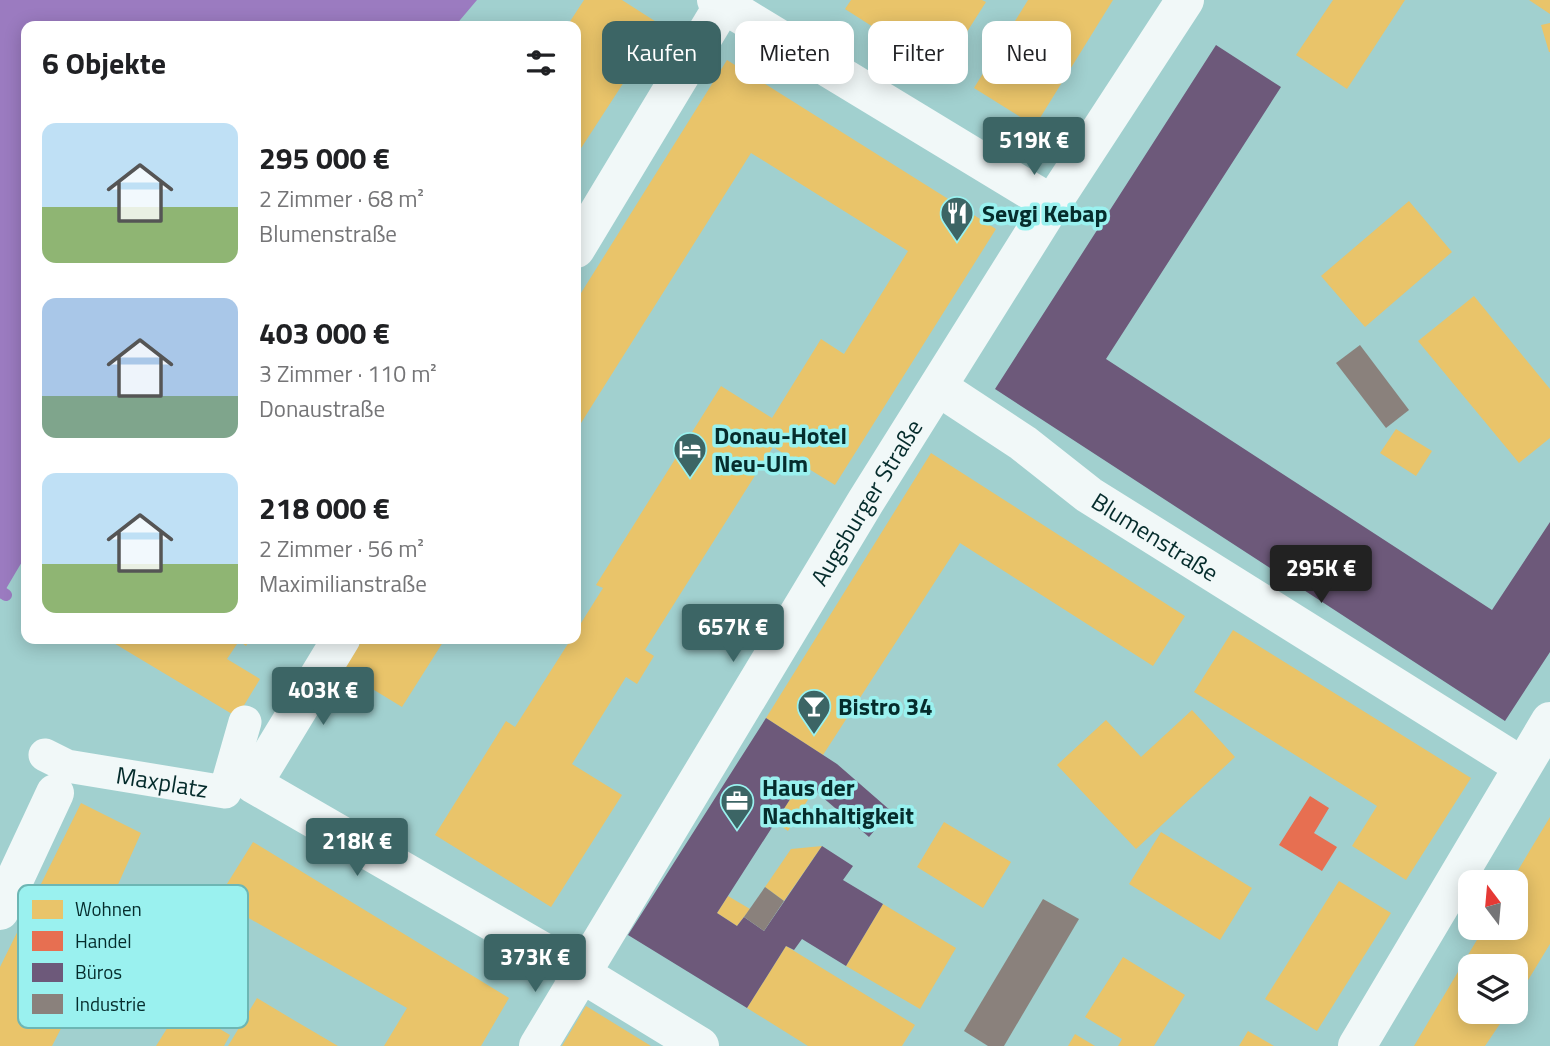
<!DOCTYPE html>
<html lang="de">
<meta charset="utf-8">
<style>
body{margin:0;font-family:"Titillium Web",sans-serif;background:#f6f6f6;color:#202124;height:100vh;display:flex;flex-direction:column;font-size:26px;white-space:nowrap}
*{box-sizing:border-box;margin:0}
p{font-size:23px;color:#757577}
.icon{flex:none;width:38px;height:38px;fill:none;stroke:currentColor;stroke-width:2;stroke-linecap:round;stroke-linejoin:round}
.map{position:relative;flex:1;overflow:hidden}
.sheet{position:absolute;left:21px;top:21px;width:560px;height:623px;display:flex;flex-direction:column;background:#fff;border-radius:14px;box-shadow:0 4px 18px #0003}
.sheet>*{flex:none}
.hud{position:absolute;left:602px;top:21px;width:665px;height:63px;display:flex;gap:14px}
.needle{width:46px;rotate:344deg}
.fabs{position:absolute;left:1458px;top:870px;display:grid;gap:14px}
.fabs a{display:grid;place-items:center;width:70px;height:70px;border-radius:14px;background:#fff;box-shadow:0 4px 18px #0003;font-size:35px}
.price{position:absolute;translate:-50% -60px;padding:0 16px;border-radius:7px;background:#3c6565;color:#fff;font-size:23px;line-height:46px;filter:drop-shadow(0 2px 4px #0008)}
.price::after{content:'';position:absolute;left:50%;top:42px;width:21px;height:16px;margin-left:-10px;background:inherit;clip-path:polygon(0 0,100% 0,50% 100%)}
.price.active{background:#222;color:#fff}
ul{padding:0;list-style:none}
li{display:flex;align-items:center;gap:21px;height:175px;padding:0 21px}
li span{display:grid;place-items:center;flex:none;width:196px;height:140px;border-radius:14px;color:#555}
li>.icon{margin-inline-start:auto}
span .icon{width:84px;height:84px;fill:#fffc;stroke-width:1}
li b{font-size:30px}
h2{display:flex;justify-content:space-between;align-items:center;height:84px;padding:0 21px;font-size:30px}
.tag{padding:0 24px;border-radius:14px;background:#fff;box-shadow:0 4px 18px #0003;font-size:24px;line-height:63px}
.tag.active{background:#3c6565;color:#fff}
.map>svg:first-child{display:block}
.water{fill:#9b7bc0}
.homes{fill:#e9c46a}
.shops{fill:#e76f51}
.offices{fill:#6d597a}
.industry{fill:#8a817c}
.lines{fill:none;stroke-linecap:round;stroke-linejoin:round}
.stream{stroke:#9b7bc0;stroke-width:12}
.pedestrian{stroke:#f1f8f8;stroke-width:33}
.minor{stroke:#f1f8f8;stroke-width:38}
.tertiary{stroke:#f1f8f8;stroke-width:38}
.labels{text-anchor:middle;dominant-baseline:central;stroke-width:7;stroke-linejoin:round;paint-order:stroke}
.poi-label{font-size:24px;font-weight:bold;fill:#052c2c;stroke:#9af1ef;text-anchor:start}
.street-label{font-size:24px;fill:#052c2c;stroke:#9af1ef}
.key{fill:#9af1ef;stroke:#6db6b4;stroke-width:2}
.key-label{font-size:19px;fill:#052c2c}
</style>
<div class="map">
<svg width="1550" height="1046" viewBox="0 0 1550 1046">
<rect width="100%" height="100%" fill="#a1d0cf"/>
<path class="water" d="M0,0H477L455,26H26V555L0,599Z"/>
<g class="homes">
<path d="M584,0H622L661,25L576,156V26H567Z"/>
<path d="M851,0H982L986,2L942,71L845,9Z"/>
<path d="M1028,0H1113L1035,126L974,88Z"/>
<path d="M1333,0H1405L1347,89L1296,55Z"/>
<path d="M1529,0H1550V14Z"/>
<path d="M1550,23V52H1549L1541,25Z"/>
<path d="M727,60L996,229L835,485L773,447L645,650L654,656L637,684L626,677L572,764L622,795L551,907L435,835L506,721L515,727L571,639H576V631L603,588L596,585L721,386L772,418L821,339L844,354L908,251L751,153L576,431V301Z"/>
<path d="M1409,201L1452,252L1365,327L1321,276Z"/>
<path d="M1474,296L1550,389V438L1519,463L1418,341Z"/>
<path d="M1396,429L1432,451L1416,476L1380,453Z"/>
<path d="M931,453L1185,616L1153,666L960,543L823,755L766,718Z"/>
<path d="M1233,630L1471,778L1406,880L1352,846L1377,806L1194,692Z"/>
<path d="M107,639H250L246,646L239,641L227,659L260,679L237,717Z"/>
<path d="M363,639H445L402,707L343,671Z"/>
<path d="M1192,710L1235,757L1136,849L1057,765L1106,720L1141,757Z"/>
<path d="M796,790L809,798L788,831L775,822Z"/>
<path d="M81,803L141,833L62,1010L69,1013L52,1046H0V967Z"/>
<path d="M1550,817V944L1516,1000V966H1470V1012H1508L1485,1046H1414L1484,928H1516V882H1511Z"/>
<path d="M944,822L1011,862L983,908L917,867Z"/>
<path d="M1161,832L1252,888L1220,940L1129,884Z"/>
<path d="M253,842L509,998L481,1046H384L407,1008L217,900Z"/>
<path d="M822,846L784,901L765,887L791,849Z"/>
<path d="M1339,881L1391,913L1317,1031L1265,999Z"/>
<path d="M728,896L750,909L737,926L717,913Z"/>
<path d="M883,904L956,948L920,1009L846,966Z"/>
<path d="M786,946L915,1025L902,1046H808L747,1008Z"/>
<path d="M1123,957L1185,995L1154,1046H1118L1122,1039L1085,1017Z"/>
<path d="M257,998L292,1019L338,1046H228Z"/>
<path d="M181,1006L230,1035L224,1046H156Z"/>
<path d="M586,1006L651,1046H562Z"/>
<path d="M1248,1031L1274,1046H1239Z"/>
<path d="M1075,1034L1095,1046H1068Z"/>
</g>
<path class="shops" d="M1310,796L1329,808L1314,833L1337,847L1322,871L1279,845Z"/>
<g class="offices">
<path d="M1216,45L1281,87L1106,359L1492,610L1550,522V652L1505,721L995,389Z"/>
<path d="M766,718L837,764L891,811L869,837L814,790L809,798L796,790L717,913L737,926L744,917L764,931L822,846L853,866L843,880L883,904L846,966L802,939L794,950L786,946L747,1008L628,935Z"/>
</g>
<g class="industry">
<path d="M1360,345L1409,410L1386,428L1336,363Z"/>
<path d="M765,887L784,901L764,931L744,917Z"/>
<path d="M1043,899L1079,919L1004,1046H988L964,1031Z"/>
</g>
<g class="lines">
<path class="stream" d="M3,593L6,595"/>
<path class="pedestrian" id="s1" d="M45,755L67,766L225,792L245,722"/>
<g class="minor">
<path d="M716,0L1052,204"/>
<path d="M576,249L723,5"/>
<path id="s2" d="M938,387L1023,443L1089,495L1522,766"/>
<path d="M341,639L253,784L582,974L700,1046"/>
<path d="M0,911L55,793"/>
<path d="M1357,1046L1550,721"/>
</g>
<path class="tertiary" id="s3" d="M538,1046L866,501L1052,204L1185,0"/>
</g>
<defs>
<symbol id="restaurant-pin" viewBox="-11 -11 22 30"><path d="M0 17L-7.5 6A9.5 9.5 0 1 1 7.5 6Z" fill="#3c6565" stroke="#9af1ef"/><path d="M-5-6h1v4h1v-4h1v4h1v-4h1v5L-1.5 .5V6h-2V.5L-5-1ZM5-6V6H3V1.5H1.5Q1.5-4 5-6Z" fill="#fff"/></symbol>
<symbol id="hotel-pin" viewBox="-11 -11 22 30"><path d="M0 17L-7.5 6A9.5 9.5 0 1 1 7.5 6Z" fill="#3c6565" stroke="#9af1ef"/><path d="M-6-4.5h1.5V1H6V5H4.5V3h-9V5H-6ZM-4 0a1.8 1.8 0 1 1 3.6 0ZM.5 0V-2.5h3Q6-2.5 6 0Z" fill="#fff"/></symbol>
<symbol id="bar-pin" viewBox="-11 -11 22 30"><path d="M0 17L-7.5 6A9.5 9.5 0 1 1 7.5 6Z" fill="#3c6565" stroke="#9af1ef"/><path d="M-6-5H6L.8 .8V4.5H3.5V6h-7V4.5H-.8V.8Z" fill="#fff"/></symbol>
<symbol id="office-pin" viewBox="-11 -11 22 30"><path d="M0 17L-7.5 6A9.5 9.5 0 1 1 7.5 6Z" fill="#3c6565" stroke="#9af1ef"/><path d="M-6-3h4V-5.5h4V-3h4V5H-6ZM-1-4.5V-3h2v-1.5ZM-6 0V1H6V0Z" fill="#fff"/></symbol>
</defs>
<g fill-rule="evenodd">
<use href="#restaurant-pin" x="938" y="194" width="38" height="52"/>
<use href="#hotel-pin" x="671" y="430" width="38" height="52"/>
<use href="#bar-pin" x="795" y="687" width="38" height="52"/>
<use href="#office-pin" x="718" y="782" width="38" height="52"/>
</g>
<g class="labels">
<g class="poi-label">
<text x="982" y="213">Sevgi Kebap</text>
<text x="714" y="435">Donau-Hotel<tspan x="714" dy="28">Neu-Ulm</tspan></text>
<text x="838" y="706">Bistro 34</text>
<text x="762" y="787">Haus der<tspan x="762" dy="28">Nachhaltigkeit</tspan></text>
</g>
<g class="street-label">
<text stroke="none"><textPath href="#s3" startOffset="635">Augsburger Straße</textPath></text>
<text stroke="none"><textPath href="#s2" startOffset="264">Blumenstraße</textPath></text>
<text stroke="none"><textPath href="#s1" startOffset="121">Maxplatz</textPath></text>
</g>
</g>
<rect x="18" y="885" width="230" height="143" rx="10" class="key"/>
<rect x="32" y="900" width="31" height="19" fill="#e9c46a"/>
<rect x="32" y="931" width="31" height="20" fill="#e76f51"/>
<rect x="32" y="963" width="31" height="19" fill="#6d597a"/>
<rect x="32" y="994" width="31" height="20" fill="#8a817c"/>
<g class="key-label">
<text x="75" y="916">Wohnen</text>
<text x="75" y="948">Handel</text>
<text x="75" y="979">Büros</text>
<text x="75" y="1011">Industrie</text>
</g>
</svg>
<div class="fabs">
<a><svg class="needle" viewBox="-14 -14 28 28"><path d="M0-13l5 13h-10z" fill="#e53935"/><path d="M0 13l5-13h-10z" fill="#757577"/></svg></a>
<a><svg class="icon" aria-label="layers" viewBox="0 0 24 24"><path d="M12 4l9 5-9 5-9-5zM3 14l9 5 9-5"/></svg></a>
</div>
<b class="price" style="left:1034px;top:177px">519K €</b>
<b class="price active" style="left:1321px;top:605px">295K €</b>
<b class="price" style="left:733px;top:664px">657K €</b>
<b class="price" style="left:323px;top:727px">403K €</b>
<b class="price" style="left:357px;top:878px">218K €</b>
<b class="price" style="left:535px;top:994px">373K €</b>
<div class="hud">
<a class="tag active">Kaufen</a>
<a class="tag">Mieten</a>
<a class="tag">Filter</a>
<a class="tag">Neu</a>
</div>
<section class="sheet">
<h2>6 Objekte<svg class="icon" aria-label="filters" viewBox="0 0 24 24"><path d="M4 7h16M4 17h16"/><circle cx="9" cy="7" r="2"/><circle cx="15" cy="17" r="2"/></svg></h2>
<ul>
<li><span style="background:linear-gradient(#bfe0f5 60%,#8fb573 0)"><svg class="icon" aria-label="home" viewBox="0 0 24 24"><path d="M3 11l9-7 9 7M6 9v11h12V9"/></svg></span><div><b>295 000 €</b><p>2 Zimmer · 68 m²</p><p>Blumenstraße</p></div></li>
<li><span style="background:linear-gradient(#a9c7e8 70%,#7fa58c 0)"><svg class="icon" aria-label="home" viewBox="0 0 24 24"><path d="M3 11l9-7 9 7M6 9v11h12V9"/></svg></span><div><b>403 000 €</b><p>3 Zimmer · 110 m²</p><p>Donaustraße</p></div></li>
<li><span style="background:linear-gradient(#bfe0f5 65%,#8fb573 0)"><svg class="icon" aria-label="home" viewBox="0 0 24 24"><path d="M3 11l9-7 9 7M6 9v11h12V9"/></svg></span><div><b>218 000 €</b><p>2 Zimmer · 56 m²</p><p>Maximilianstraße</p></div></li>
</ul>
</section>
</div>
